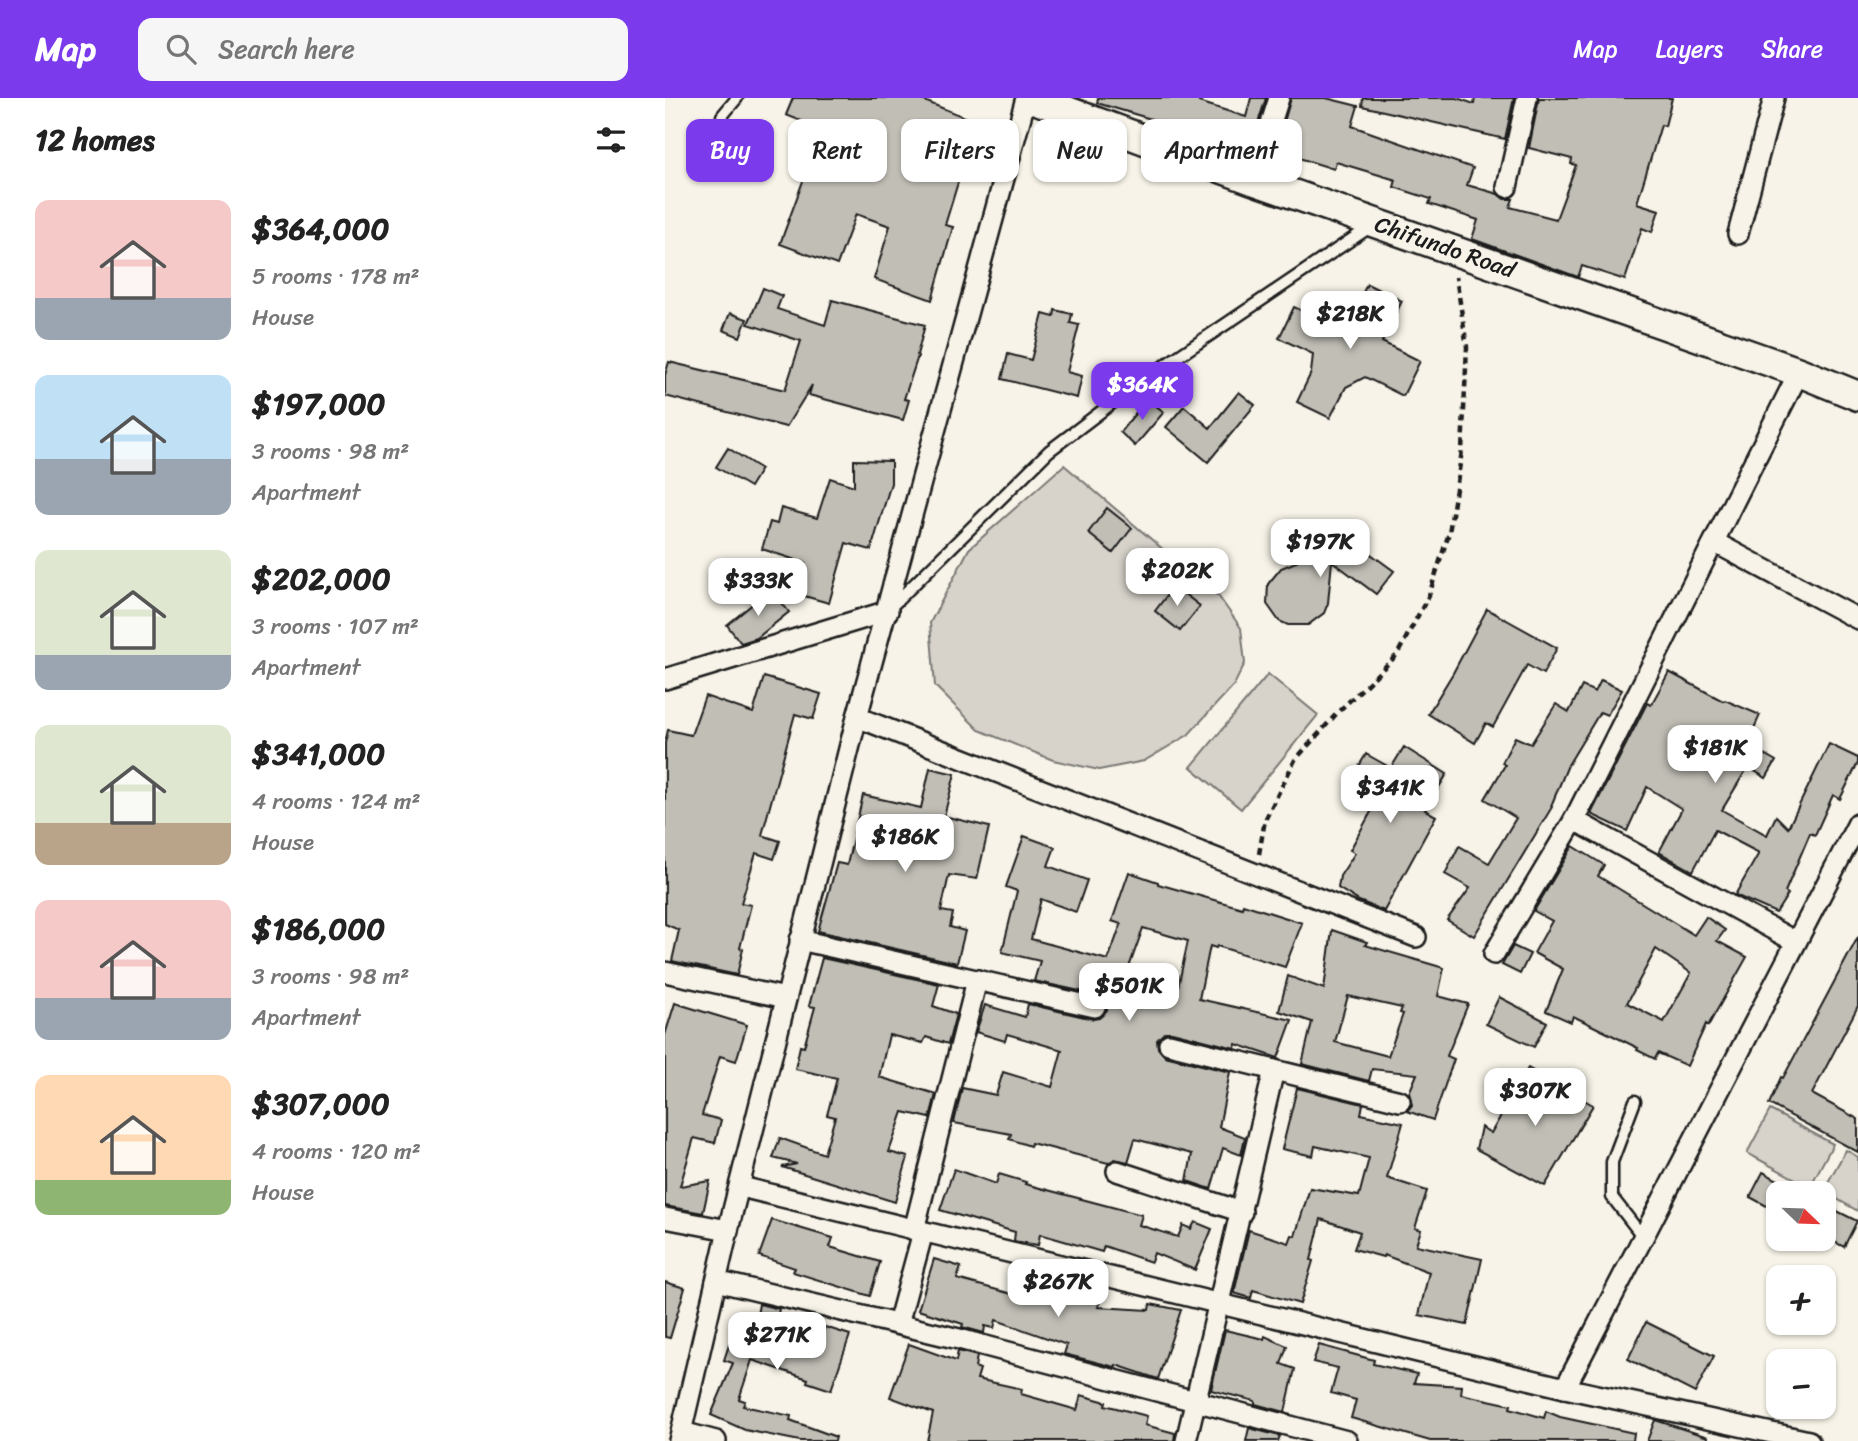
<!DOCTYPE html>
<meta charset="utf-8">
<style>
body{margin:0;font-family:Sriracha,sans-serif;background:#f6f6f6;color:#222;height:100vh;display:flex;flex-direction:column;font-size:26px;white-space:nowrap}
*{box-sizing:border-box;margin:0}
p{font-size:23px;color:#767676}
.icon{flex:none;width:38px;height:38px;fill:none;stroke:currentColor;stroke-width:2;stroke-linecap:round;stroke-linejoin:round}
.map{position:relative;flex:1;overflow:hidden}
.panel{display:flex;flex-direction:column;background:#fff;width:665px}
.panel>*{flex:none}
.hud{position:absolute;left:21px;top:21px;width:665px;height:63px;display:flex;gap:14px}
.needle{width:46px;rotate:113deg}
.fabs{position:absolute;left:1101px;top:1083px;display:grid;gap:14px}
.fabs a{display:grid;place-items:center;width:70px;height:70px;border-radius:14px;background:#fff;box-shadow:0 2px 5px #0004;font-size:35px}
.price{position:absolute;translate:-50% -60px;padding:0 16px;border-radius:14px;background:#fff;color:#222;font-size:23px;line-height:46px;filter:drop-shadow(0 2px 4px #0008)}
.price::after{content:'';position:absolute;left:50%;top:42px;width:21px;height:16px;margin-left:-10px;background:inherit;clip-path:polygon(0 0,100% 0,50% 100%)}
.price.active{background:#7c3aed;color:#fff}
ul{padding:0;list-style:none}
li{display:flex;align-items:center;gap:21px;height:175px;padding:0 35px}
li span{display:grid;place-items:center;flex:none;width:196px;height:140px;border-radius:14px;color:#555}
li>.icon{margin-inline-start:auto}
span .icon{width:84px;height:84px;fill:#fffc;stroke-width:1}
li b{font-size:30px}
h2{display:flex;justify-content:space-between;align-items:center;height:84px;padding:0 35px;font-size:30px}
.chip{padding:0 24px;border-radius:14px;background:#fff;box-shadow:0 2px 5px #0004;font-size:24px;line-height:63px}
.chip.active{background:#7c3aed;color:#fff}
header{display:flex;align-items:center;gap:42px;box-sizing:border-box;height:98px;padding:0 35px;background:#7c3aed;color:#fff}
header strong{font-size:33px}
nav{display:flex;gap:38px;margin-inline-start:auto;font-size:24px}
.search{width:490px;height:63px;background:#f6f6f6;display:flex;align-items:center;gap:18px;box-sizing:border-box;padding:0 24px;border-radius:14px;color:#767676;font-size:26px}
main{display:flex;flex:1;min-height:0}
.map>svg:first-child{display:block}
.green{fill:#d7d3cb;stroke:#7a7874;stroke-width:2}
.building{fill:#c0beb5;stroke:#1c1c1c;stroke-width:2;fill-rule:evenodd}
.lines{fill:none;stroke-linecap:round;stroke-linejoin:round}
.lane-casing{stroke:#1c1c1c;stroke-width:15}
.street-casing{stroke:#1c1c1c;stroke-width:24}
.secondary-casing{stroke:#1c1c1c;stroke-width:33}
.path{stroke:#1c1c1c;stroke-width:4.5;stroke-dasharray:7 5;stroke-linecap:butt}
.lane{stroke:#f7f3e8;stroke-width:10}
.street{stroke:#f7f3e8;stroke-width:19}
.secondary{stroke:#f7f3e8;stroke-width:28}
.labels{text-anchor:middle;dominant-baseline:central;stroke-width:6;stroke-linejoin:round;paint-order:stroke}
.street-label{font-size:23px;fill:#1c1c1c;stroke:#f7f3e8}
</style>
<header>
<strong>Map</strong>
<div class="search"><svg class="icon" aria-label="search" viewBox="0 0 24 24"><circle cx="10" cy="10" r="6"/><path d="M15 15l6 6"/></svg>Search here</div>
<nav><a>Map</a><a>Layers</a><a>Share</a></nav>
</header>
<main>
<section class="panel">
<h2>12 homes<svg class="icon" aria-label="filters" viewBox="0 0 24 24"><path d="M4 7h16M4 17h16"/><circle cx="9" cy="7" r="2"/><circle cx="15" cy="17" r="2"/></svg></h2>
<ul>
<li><span style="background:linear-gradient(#f6c9c9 70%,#9aa5b1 0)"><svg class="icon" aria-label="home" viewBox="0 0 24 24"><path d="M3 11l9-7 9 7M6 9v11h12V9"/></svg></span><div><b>$364,000</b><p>5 rooms · 178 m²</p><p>House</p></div></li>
<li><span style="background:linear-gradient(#bfe0f5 60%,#9aa5b1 0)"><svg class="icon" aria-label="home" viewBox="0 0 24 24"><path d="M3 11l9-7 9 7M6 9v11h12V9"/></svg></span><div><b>$197,000</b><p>3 rooms · 98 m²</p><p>Apartment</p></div></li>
<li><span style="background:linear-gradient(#dfe7d0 75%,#9aa5b1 0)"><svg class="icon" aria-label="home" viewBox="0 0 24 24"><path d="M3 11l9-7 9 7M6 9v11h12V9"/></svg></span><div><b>$202,000</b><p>3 rooms · 107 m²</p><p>Apartment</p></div></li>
<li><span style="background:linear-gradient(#dfe7d0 70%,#b9a48a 0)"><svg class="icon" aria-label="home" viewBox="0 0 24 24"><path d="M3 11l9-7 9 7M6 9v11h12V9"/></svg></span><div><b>$341,000</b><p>4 rooms · 124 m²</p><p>House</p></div></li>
<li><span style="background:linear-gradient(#f6c9c9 70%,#9aa5b1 0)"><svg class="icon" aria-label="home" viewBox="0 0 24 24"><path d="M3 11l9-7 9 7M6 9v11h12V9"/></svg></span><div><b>$186,000</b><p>3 rooms · 98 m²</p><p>Apartment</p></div></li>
<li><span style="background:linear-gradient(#ffd9b3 75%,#8fb573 0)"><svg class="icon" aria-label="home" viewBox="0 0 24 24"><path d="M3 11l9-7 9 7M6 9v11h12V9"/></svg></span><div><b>$307,000</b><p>4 rooms · 120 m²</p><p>House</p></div></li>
</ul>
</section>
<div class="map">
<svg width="1193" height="1343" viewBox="0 0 1193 1343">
<rect width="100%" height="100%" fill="#f7f3e8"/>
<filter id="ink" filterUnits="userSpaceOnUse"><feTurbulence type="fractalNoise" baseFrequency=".0143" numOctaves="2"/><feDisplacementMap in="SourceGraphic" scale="14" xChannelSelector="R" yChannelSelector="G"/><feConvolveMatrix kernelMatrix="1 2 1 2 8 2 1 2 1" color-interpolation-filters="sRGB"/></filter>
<g filter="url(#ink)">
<g class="green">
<path d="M399,367L554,499L576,530L580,565L569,587L523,637L479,663L434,672L388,662L314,632L270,588L265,525L304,451Z"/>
<path d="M603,576L653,617L576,711L526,669Z"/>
<path d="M1105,1012L1168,1046L1145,1089L1082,1055Z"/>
<path d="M1181,1052L1193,1059V1113L1158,1093Z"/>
</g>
<g class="building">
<path d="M128,0H252L312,24L295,68H298L280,127L288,129L267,202L209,181L225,128L191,116L172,167L115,146L157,31L121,17Z"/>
<path d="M433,0H535L534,4L581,19L586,0H601L585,50L564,43L560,54L511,36L513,29L432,5Z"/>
<path d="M626,0H661L693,8L687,28L808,70L802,87L833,96L839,101H848L845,109L891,121L911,67L906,66L907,61L864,50L874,0H1007L1000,28L996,27L972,105L994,112L987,134L977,130L960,182L917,168L913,179L807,141L813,122L764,106L766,101L729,89L731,82L671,64L669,71L612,53L611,59L609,58Z"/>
<path d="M698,0H792L809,6L810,0H849L840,41L697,8Z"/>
<path d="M702,186L737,203L717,244L755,263L738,298L700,279L681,289L665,320L632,304L646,275L648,256L614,240L629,209L662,224L687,217Z"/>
<path d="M98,190L117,198L112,211L160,227L167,202L260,227L252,257L253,258L239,301L244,302L238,322L144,297L147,287L121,329L0,298V277L4,264L120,292L136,243L83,226Z"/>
<path d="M390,212L407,216L405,225L414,227L402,274L417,278L412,300L337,281L343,256L366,262L378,216L389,219Z"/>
<path d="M65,215L82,221L75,239L58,232Z"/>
<path d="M574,294L590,307L543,364L501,329L519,308L545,330Z"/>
<path d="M482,301L499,314L470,348L455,334Z"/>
<path d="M63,350L96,371L85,389L51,369Z"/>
<path d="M189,362L226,363V385L206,452L181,445L164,505L132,496L140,465L97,451L105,424L112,426L116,410L152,420L165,380L189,388Z"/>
<path d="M442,410L467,430L448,455L423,435Z"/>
<path d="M652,431L689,455L695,448L729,473L711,496L667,463L663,505L659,515L643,527H623L614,523L602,506L603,486L616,470L631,464Z"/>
<path d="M509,488L535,508L515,533L490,513Z"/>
<path d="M106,491L124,514L92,540L76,545L62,527Z"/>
<path d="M822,511L892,550L878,576L862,567L828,629L821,625L810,645L763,616L788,575Z"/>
<path d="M1004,574L1058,603L1060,602L1095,617L1082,646L1111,663L1101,680L1083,669L1057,712L1102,737L1111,718L1123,730L1164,646L1193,660V665L1175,701L1168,697L1150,737L1145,735L1120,794L1123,796L1111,815L1070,797L1094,755L1052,733L1050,732L1028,773L994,754L1017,711L982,689L962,733L926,716L982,605L986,607Z"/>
<path d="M99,579L156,596L148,621L130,616L97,737L115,743L109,761L91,755L76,805L86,807L75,850L78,851L72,877L7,863L14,832L0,826V645L3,632L26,637L40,598L88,615Z"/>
<path d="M936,582L957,592L942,617L935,614L903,667L886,708L887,709L809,838L782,822L805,790L780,776L794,748L824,765L851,720L820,701L840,667L837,665L850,639L866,646L891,606L904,614L917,588L930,594Z"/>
<path d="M739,649L782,676L760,712L771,718L719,813L694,803L673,790L675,778L690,755L685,752L712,703L683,687L701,656L726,670Z"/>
<path d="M265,670L290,676L279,718L324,729L312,781L284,777L276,813L288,815L285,829L300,833L292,865L153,833L172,765L182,767L198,697L256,710Z"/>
<path d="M359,738L390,749L383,768L422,782L411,814L376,801L366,841L443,862L456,826L447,823L464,774L493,784V786L577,810L578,806L637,825L620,869L552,848L551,850L545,848L534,901L627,922L613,960L571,946L570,950L507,934H500L492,942L493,950L500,958L565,974L554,1029L580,1039L576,1057L558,1050L546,1091L522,1083L527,1056L470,1041L463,1064L450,1061L443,1065L366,1045L365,1048L344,1041L346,1036L289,1025L297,990L331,997L338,974L387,989L397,952L342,936L340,943L311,934L320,907L360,919L363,906L428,921L434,920L442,912L441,905L433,897L369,883L375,863L337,854L352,793L341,789ZM478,830L523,843L513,889L462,875Z"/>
<path d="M908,748L939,767L933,778L1029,837L1041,819L1060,832L1052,843L1082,859L1043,928L1041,926L1022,968L993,955L990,961L972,952L973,950L908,918L906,924L881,913L898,871L869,855L887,823L869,813ZM991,851L1026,875L999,924L962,905Z"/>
<path d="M667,832L702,844L700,847L779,870L773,898L803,906L782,958L789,961L768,1022L742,1013L747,1007L744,995L752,976L707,971L704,983L637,966L647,924L614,913L623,878L659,891ZM683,898L737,910L735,915L738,916L723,958L670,944Z"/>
<path d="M1193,839V908L1147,996L1193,1021V1054L1104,1006L1116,979L1118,980Z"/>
<path d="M848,848L865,856L855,876L837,867Z"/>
<path d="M157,860L274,886L268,908L291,916L283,946L261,939L258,945L224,937L214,979L271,996L265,1020L238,1014L224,1054L243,1059L230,1104L117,1069L132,1066L108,1060L115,1040L159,1056L170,1019L162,1017L172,980L130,971L135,948L139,949L150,909L144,908Z"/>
<path d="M834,899L882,924L869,949L821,926Z"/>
<path d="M10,905L82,927L71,963L55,958L37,1017L56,1022L50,1045L29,1040L15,1088L45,1083L38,1115L0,1108V937Z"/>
<path d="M863,970L928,1007L880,1088L811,1051L816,1029L826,1035Z"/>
<path d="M632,990L698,1006L696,1016L738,1025L722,1080L762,1093L750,1130L756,1132L751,1147L817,1161L802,1227L754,1217L764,1174L719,1157L718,1159L689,1151L695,1134L656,1121L646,1162L648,1163L635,1206L588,1192L586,1200L569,1195L584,1132L624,1145L627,1137L630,1138L645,1090L694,1098L704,1060L650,1048L648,1058L617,1051Z"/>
<path d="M289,1071L331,1086L334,1076L361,1084L360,1086L477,1117L474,1127L513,1139L518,1127L526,1131L530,1124L547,1131L530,1172L489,1155L486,1164L439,1148L437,1154L375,1136L373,1147L354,1144L349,1143L350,1134L275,1112Z"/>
<path d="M1098,1074L1113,1082V1114L1085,1099Z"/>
<path d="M1158,1106L1192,1123L1179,1149L1158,1138Z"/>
<path d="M107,1122L168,1140L165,1149L215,1164L205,1198L128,1174L130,1170L94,1158Z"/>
<path d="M269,1161L296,1169L292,1181L347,1196L351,1184L385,1196L388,1185L408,1192L410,1186L439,1193L433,1209L484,1212L485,1206L516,1212L493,1281L451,1267L450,1269L399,1256L402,1247L331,1222L329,1230L320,1228L319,1235L297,1229L298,1226L253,1212Z"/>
<path d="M0,1184L20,1190L5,1240L0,1239Z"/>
<path d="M94,1206L114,1211L110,1229L155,1244L160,1229L185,1237L166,1292L142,1284L143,1281L87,1262L74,1301L80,1303L78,1308L126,1318L125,1322L171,1339L170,1343H135L80,1332L46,1317L68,1265L59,1262L74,1217L91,1223Z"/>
<path d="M981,1224L1049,1258L1030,1295L963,1261Z"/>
<path d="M560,1232L599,1241L600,1238L622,1248L616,1266L630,1271L620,1314L590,1306V1303L546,1292Z"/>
<path d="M244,1246L291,1263L293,1253L312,1258L310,1269L315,1271L312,1281L357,1291L356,1296L412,1312L416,1297L441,1304L440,1307L482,1318L480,1327L510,1335L509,1343H262L268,1315L225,1299Z"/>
<path d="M654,1247L709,1262L708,1266L752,1276L749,1285L797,1288L796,1296L846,1307L845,1310L879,1320L881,1313L895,1319L969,1335L968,1343H765L686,1320L691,1302L666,1295L673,1270L648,1264Z"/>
<path d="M990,1322L1043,1339L1042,1343H982Z"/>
<path d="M584,1330L615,1338L613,1343H581Z"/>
</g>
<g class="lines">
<defs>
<g id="lane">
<path d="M57,18L72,0"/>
<path d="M225,510L384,353L475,284L705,129"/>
<path d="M970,1003L947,1064V1099L978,1139"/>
</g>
<g id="street">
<path d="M588,82L614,0"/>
<path d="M842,89L862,0"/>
<path d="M1073,136L1109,0"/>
<path d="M1049,444L1193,521"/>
<path d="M0,581L223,513"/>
<path d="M192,619L751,839"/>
<path d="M909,722L1131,844"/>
<path d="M135,842L430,909"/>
<path d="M829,856L909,722L1134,274"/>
<path d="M0,874L121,900"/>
<path d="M504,946L735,1003"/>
<path d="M452,1073L577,1114"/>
<path d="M76,1089L900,1290L1144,1343"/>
<path d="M0,1120L63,1132"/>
<path d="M249,1132L312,882"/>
<path d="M51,1183L294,1241L682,1343"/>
<path d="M233,1226L258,1134"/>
<path d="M900,1290L1193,725"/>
<path d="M17,1334L51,1343"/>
<path d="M14,1343L63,1132L192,619L361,0"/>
<path d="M521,1343L609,972"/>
</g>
<path id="secondary" d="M367,0L588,82L1134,274L1193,298"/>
</defs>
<use href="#lane" class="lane-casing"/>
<use href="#street" class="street-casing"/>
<use href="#secondary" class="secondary-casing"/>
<path class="path" d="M594,756L600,722L630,662L675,612L732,557L764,497L784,435L797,353L802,249L791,179"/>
<use href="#lane" class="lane"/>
<use href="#street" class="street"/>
<use href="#secondary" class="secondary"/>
</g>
</g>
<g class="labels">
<g class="street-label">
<text transform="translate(780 149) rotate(19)">Chifundo Road</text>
</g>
</g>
</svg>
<div class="fabs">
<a><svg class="needle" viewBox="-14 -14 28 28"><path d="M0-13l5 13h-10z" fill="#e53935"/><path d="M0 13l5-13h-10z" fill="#767676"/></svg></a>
<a>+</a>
<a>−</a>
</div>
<b class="price" style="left:685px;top:253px">$218K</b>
<b class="price active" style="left:477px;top:324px">$364K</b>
<b class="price" style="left:655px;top:481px">$197K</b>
<b class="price" style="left:512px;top:510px">$202K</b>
<b class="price" style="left:93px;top:520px">$333K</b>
<b class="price" style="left:1050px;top:687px">$181K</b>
<b class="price" style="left:725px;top:727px">$341K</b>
<b class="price" style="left:240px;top:776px">$186K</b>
<b class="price" style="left:464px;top:925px">$501K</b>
<b class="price" style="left:870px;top:1030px">$307K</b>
<b class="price" style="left:393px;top:1221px">$267K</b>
<b class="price" style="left:112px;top:1274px">$271K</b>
<div class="hud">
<a class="chip active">Buy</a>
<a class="chip">Rent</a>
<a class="chip">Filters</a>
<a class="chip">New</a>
<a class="chip">Apartment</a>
</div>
</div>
</main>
